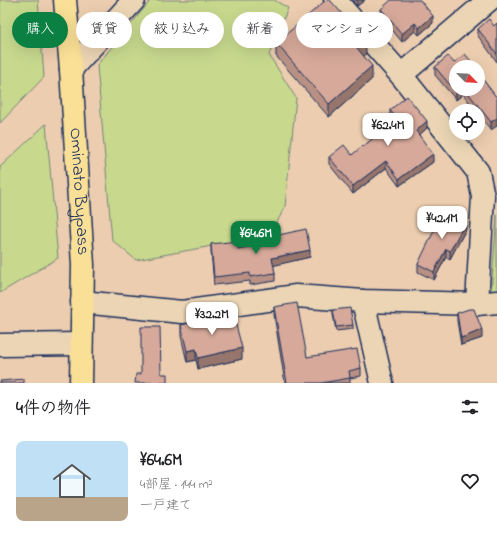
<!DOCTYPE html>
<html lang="ja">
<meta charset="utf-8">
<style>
body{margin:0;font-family:"Indie Flower","Klee One",sans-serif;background:#f6f6f6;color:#202124;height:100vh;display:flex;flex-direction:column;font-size:15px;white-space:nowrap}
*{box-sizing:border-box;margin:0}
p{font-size:13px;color:#757577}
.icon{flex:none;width:22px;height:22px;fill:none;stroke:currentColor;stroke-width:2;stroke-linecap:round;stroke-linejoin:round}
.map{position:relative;height:383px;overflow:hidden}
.panel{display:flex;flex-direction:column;background:#fff;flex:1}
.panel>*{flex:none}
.hud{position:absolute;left:12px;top:12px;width:473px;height:36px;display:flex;gap:8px}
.needle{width:26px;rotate:114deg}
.buttons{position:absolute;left:449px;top:60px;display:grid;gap:8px}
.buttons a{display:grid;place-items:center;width:36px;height:36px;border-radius:50%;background:#fff;box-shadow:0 4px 16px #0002;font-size:20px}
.price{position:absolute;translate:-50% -34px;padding:0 9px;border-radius:8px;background:#fff;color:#222;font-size:13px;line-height:26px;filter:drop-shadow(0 1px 2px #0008)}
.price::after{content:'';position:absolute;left:50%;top:24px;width:12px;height:9px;margin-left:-6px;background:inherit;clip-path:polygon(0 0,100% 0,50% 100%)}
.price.on{background:#0b8043;color:#fff}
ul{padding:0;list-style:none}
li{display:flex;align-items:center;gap:12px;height:100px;padding:0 16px}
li+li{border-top:1px solid #e0e0e0}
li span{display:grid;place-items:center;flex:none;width:112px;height:80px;border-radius:8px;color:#555}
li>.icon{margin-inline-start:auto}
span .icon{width:48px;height:48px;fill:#fffc;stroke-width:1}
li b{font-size:17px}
h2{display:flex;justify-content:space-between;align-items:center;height:48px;padding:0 16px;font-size:17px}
.tag{padding:0 14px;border-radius:18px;background:#fff;box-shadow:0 4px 16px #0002;font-size:14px;line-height:36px}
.tag.on{background:#0b8043;color:#fff}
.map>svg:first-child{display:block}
.green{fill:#c8d98e;stroke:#728476}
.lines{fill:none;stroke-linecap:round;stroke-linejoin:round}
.minor-casing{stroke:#1b2f5e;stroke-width:25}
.highway-casing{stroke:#1b2f5e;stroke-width:25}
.minor{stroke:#ebd5b4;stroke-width:22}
.highway{stroke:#fadf96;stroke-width:22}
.wall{fill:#b89184;stroke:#1b2f5e}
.shaded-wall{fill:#96766c;stroke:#1b2f5e}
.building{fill:#d6a99a;stroke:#1b2f5e}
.labels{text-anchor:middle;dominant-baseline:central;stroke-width:3;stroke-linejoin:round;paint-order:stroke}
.street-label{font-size:18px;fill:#1b2f5e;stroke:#ebd5b4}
</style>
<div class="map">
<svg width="497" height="383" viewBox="0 0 497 383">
<rect width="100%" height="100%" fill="#eccdaf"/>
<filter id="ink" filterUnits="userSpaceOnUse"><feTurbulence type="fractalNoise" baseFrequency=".025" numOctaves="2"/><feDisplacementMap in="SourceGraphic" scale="8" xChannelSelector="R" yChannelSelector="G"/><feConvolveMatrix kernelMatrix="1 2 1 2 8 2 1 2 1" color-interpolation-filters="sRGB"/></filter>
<g filter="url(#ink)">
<g class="green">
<path d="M0,0H38L44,77L0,123Z"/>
<path d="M151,0H274L288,8L269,55L296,98L285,206L271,235L136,260L112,240L97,65Z"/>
<path d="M46,124L58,258L0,293V167Z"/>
<path d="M497,215V292L491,293Z"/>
</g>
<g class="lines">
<defs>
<g id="minor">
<path d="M335,0L401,75L478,172L483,196L477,304"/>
<path d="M71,69L134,0"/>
<path d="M401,75L489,0"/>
<path d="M363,301L382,383"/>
<path d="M82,302L182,312L296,296L363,301L477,304L497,302"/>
<path d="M0,345L81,344"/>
</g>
<g id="highway">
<path id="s1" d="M65,0L71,69L83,265L81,383"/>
</g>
</defs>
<use href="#minor" class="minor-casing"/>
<use href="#highway" class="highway-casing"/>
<use href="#minor" class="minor"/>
<use href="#highway" class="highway"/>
</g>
<g class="wall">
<path d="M352,0H365L357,6Z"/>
<path d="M422,2L433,23L419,35L415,31L402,42L381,16V9Z"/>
<path d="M497,23V62L478,36V29L494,26Z"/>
<path d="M276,43L366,54L364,56L372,79L329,117L276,56Z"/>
<path d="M435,67L456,89H478L483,80L497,98L491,130L478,114V111H476L463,94L456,100L435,75Z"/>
<path d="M390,110L427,128L419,135L433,162L399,186L386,168L353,194L329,164V157L352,155L363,147L393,121L390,118Z"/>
<path d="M466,229L450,259L446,257L434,280L418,272V264Z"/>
<path d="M274,236L310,257L273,265L275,273V281L250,285V281L214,285L211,251V244L238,249L274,243Z"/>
<path d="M274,307L307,357L361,368V376L350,378V383H285L274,315Z"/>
<path d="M333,310L353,325V329L336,331L333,314Z"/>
<path d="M457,313L482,338L461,345L457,321Z"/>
<path d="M181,325L242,359L198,369L196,360L187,362L181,336Z"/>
</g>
<g class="shaded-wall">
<path d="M357,0H365L357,6Z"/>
<path d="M433,16V23L419,35V28Z"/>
<path d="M415,23V31L402,42V34Z"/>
<path d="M366,41V54L357,61V48Z"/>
<path d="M372,66V79L329,117V104Z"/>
<path d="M460,89H463V94L456,100V92Z"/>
<path d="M497,118V126L491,130V122Z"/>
<path d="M427,121V128L416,138V131Z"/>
<path d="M433,154V162L399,186V179Z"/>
<path d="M386,161V168L353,194V186Z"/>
<path d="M466,221V229L450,259V251Z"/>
<path d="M446,249V257L434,280V272Z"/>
<path d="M310,250V257L272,266V258Z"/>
<path d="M482,330V338L461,345V338Z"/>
<path d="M242,348V359L198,369V358Z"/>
<path d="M196,349V360L187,362V351Z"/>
</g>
<g class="building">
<path d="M326,0H330L366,41L357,48L372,66L329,104L276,43Z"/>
<path d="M391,0H420L433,16L419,28L415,23L402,34L381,9Z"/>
<path d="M489,19L494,26L497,23V54L478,29Z"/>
<path d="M465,54L476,67H456V89H460L456,92L435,67L448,56L454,63Z"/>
<path d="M478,69L483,75L481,77L497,98V118L491,122L465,89H478Z"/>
<path d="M407,96L427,121L416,131L433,154L399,179L386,161L353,186L329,157L344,145L352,155L362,146L363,147L396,118L390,110Z"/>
<path d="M444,210L466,221L450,251L446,249L434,272L418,264Z"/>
<path d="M306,229L310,250L272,258L275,273L250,277V273L214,277L211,244L237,241L238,249L275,242L274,236Z"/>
<path d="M297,303L307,357L357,349L361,368L349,371L350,378L321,383H287L274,307Z"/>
<path d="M350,308L353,325L336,327L333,310Z"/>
<path d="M469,309H474L482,330L461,338L457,313Z"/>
<path d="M233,313L242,348L198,358L196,349L187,351L181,325Z"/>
<path d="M141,327H160L161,374H167V383H135L136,374H141Z"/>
<path d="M24,379V383H0V381Z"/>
</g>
</g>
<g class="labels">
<g class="street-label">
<text stroke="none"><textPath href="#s1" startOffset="192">Ominato Bypass</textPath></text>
</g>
</g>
</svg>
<div class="buttons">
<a><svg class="needle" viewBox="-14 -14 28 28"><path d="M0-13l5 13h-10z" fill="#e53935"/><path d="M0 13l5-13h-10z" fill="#757577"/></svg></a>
<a><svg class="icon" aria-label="locate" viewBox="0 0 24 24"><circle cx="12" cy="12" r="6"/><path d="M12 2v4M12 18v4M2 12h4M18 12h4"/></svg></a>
</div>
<b class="price" style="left:388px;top:147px">¥62.4M</b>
<b class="price" style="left:442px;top:240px">¥42.1M</b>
<b class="price on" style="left:256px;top:255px">¥64.6M</b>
<b class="price" style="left:212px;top:336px">¥32.2M</b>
<div class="hud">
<a class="tag on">購入</a>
<a class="tag">賃貸</a>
<a class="tag">絞り込み</a>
<a class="tag">新着</a>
<a class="tag">マンション</a>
</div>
</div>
<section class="panel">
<h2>4件の物件<svg class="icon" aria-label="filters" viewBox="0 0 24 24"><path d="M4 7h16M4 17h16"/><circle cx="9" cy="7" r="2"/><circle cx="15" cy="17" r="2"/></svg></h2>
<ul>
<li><span style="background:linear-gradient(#bfe0f5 70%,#b9a48a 0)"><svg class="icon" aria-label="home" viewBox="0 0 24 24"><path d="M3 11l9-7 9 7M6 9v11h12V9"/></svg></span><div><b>¥64.6M</b><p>4部屋 · 144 m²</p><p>一戸建て</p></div><svg class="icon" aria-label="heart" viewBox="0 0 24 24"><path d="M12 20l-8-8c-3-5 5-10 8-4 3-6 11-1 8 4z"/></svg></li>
</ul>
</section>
